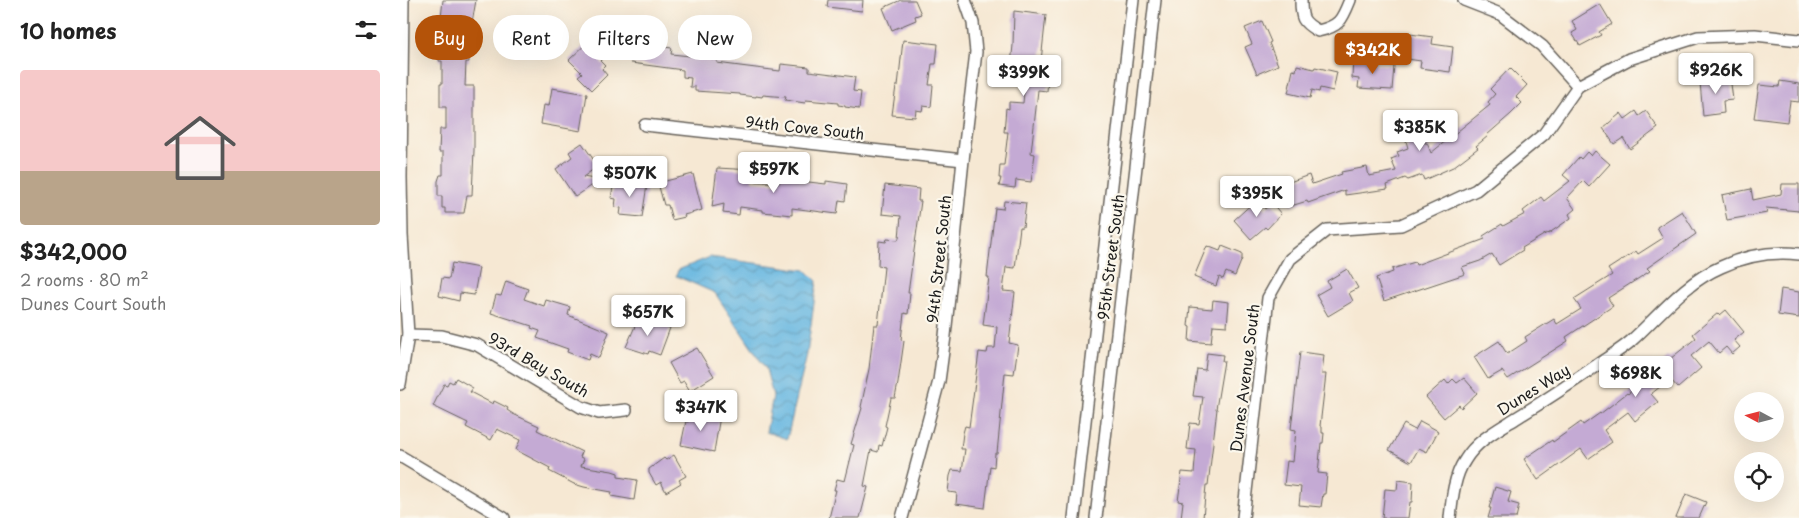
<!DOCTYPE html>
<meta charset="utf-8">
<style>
body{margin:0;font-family:"Playpen Sans",sans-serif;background:#f2f2f2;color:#222;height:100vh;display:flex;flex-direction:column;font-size:19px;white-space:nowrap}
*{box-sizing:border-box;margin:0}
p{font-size:16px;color:#767676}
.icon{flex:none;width:28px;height:28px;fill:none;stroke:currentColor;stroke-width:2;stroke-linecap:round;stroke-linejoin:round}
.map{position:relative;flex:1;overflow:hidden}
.details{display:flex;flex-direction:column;background:#fff;width:400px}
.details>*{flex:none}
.hud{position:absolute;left:15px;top:15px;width:475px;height:45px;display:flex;gap:10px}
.needle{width:32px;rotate:277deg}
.fabs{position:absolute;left:1334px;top:392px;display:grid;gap:10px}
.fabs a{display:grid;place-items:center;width:50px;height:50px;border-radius:50%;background:#fff;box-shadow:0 5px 20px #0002;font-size:25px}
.price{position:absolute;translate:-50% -42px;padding:0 11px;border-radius:5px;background:#fff;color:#222;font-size:16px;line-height:32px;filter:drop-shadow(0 1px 2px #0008)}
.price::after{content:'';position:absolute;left:50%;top:30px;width:15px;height:11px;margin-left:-8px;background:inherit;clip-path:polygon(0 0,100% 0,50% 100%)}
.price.current{background:#b45309;color:#fff}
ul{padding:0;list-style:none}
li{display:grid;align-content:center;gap:10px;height:265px;padding:0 20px}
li+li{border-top:1px solid #e0e0e0}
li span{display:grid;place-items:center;height:155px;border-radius:5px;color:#555}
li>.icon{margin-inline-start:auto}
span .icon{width:90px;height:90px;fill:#fffc;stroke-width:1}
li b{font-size:21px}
h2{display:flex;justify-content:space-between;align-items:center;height:60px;padding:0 20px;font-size:21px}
.chip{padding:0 18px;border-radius:22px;background:#fff;box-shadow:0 5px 20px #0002;font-size:18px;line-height:45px}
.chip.current{background:#b45309;color:#fff}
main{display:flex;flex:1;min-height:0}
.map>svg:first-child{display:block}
.water{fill:url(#water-waves);stroke:#40697e}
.building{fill:#c4aad4}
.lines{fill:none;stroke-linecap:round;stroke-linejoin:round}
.street-casing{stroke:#68635c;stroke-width:14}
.street{stroke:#fff;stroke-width:11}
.labels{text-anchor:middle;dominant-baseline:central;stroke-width:4.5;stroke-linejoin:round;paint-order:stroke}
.street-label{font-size:15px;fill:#1c1c1c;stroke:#fbf7ec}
</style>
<main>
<section class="details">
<h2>10 homes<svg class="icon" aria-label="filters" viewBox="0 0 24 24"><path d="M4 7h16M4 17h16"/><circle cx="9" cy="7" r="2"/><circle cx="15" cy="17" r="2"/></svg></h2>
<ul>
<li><span style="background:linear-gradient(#f6c9c9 65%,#b9a48a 0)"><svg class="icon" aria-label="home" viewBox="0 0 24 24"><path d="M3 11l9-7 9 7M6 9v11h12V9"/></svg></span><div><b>$342,000</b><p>2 rooms · 80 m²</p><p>Dunes Court South</p></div></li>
</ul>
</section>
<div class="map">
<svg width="1399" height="518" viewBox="0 0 1399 518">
<defs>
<pattern id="water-waves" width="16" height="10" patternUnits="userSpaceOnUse" patternTransform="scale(1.25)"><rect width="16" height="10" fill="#65b6e0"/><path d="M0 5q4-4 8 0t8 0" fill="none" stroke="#5293b5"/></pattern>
</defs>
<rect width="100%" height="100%" fill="#fbf7ec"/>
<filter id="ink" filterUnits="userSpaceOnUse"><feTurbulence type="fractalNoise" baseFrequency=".02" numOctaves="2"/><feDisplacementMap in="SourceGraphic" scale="10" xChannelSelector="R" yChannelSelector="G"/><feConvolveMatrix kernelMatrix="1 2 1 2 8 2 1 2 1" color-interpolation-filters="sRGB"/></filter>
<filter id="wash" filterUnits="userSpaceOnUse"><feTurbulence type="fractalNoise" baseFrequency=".0096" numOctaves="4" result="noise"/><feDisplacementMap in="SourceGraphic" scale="20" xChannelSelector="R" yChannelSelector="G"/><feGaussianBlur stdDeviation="1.12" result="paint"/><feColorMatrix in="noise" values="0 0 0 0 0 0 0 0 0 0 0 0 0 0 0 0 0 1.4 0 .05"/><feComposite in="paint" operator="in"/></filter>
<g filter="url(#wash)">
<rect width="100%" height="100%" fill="#f6e8d3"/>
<path class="water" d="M310,257L406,270L417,281L407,354L387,439L366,432L373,396L366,369L315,293L276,276L278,270Z"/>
<g id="blocks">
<g class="building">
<path d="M43,0H76L72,23L41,18Z"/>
<path d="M428,0H463L462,11L427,7Z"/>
<path d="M501,0H515L521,14L515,16L516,20L492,30L483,8Z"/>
<path d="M1200,4L1212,24L1199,32L1201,35L1180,46L1172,33L1177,30L1172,21Z"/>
<path d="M614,11L646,15L641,61L650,62L647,91L638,90L631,153L635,154L631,182L616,180L615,188L599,186L601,178H599L600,165H604L608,132H604L606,108L609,109V102L623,103L625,82L618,81L619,76L610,75L613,45Z"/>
<path d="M862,21L871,42L869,43L878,65L857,74L845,47L852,44L845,28Z"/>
<path d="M1010,34L1033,37L1032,44L1053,47L1050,72L1020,68L1021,61L1007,59Z"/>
<path d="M41,40L58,41V46H69V62H66L65,86H74V150L72,195H67L64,213H45V208H42V196H38V181L40,175H43V152H39L40,129H46V107H40V84H42V61H39Z"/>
<path d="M190,40L205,56L200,61L205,66L202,69L207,75L192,90L178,76L182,73L169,60Z"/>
<path d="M503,40L538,44L536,64H532L529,85H533L531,107L523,106L522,111L516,110L515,117L492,115L496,86H498Z"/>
<path d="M240,44L272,48L271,54L309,58L317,60V63L340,66L380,71L381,64L409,67V71L455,77L453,91L461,92L459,109L445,107V106L438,105V103L406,100L405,103L385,100L386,97L363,95L362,97L356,96V97L340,95V94L295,91V87H290L291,78L283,77V70L231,63L233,48L239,49Z"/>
<path d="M953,58L975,60V64L994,66L992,90L958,88L959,79L952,78Z"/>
<path d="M897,65L914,69L915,67L937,72L933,91L920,88L919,92L912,90L910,98L888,93L893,70L896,71Z"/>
<path d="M1110,68L1127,85L1116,97L1122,103L1111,114L1087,135L1088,136L1076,146L1078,148L1053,167L1024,180L1022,175L1008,180L1005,178L987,185L988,189L945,195V190L908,203L907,201L891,206L884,184L909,175L912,184L942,174L941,172L967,167L969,176L996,171L991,159L999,156L997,152L1008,148L1006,141L1018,136L1020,142L1023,140L1025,143H1027L1031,153L1090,105L1088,102L1095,94L1090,89Z"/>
<path d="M1330,76L1333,100L1323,101L1324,113L1303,116L1300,82L1313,81L1312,78Z"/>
<path d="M1380,81L1399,84V102L1390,101L1387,122L1354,118L1359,85L1379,87Z"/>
<path d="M152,88L187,94L181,131L141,124L144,105L149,106Z"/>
<path d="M1236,111L1239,116L1246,111L1258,128L1230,149L1223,138L1214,144L1203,128L1221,113L1225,119Z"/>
<path d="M182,143L198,166L183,177L200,180L175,197L156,169L172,157L169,152Z"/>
<path d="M1195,151L1210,164L1189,187L1183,181L1167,198L1175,209L1169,214L1171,218L1148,234L1147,233L1122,248L1123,250L1099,265L1092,254L1080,261L1062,267L1065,274L984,301L976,278L993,272L992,269L1015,262L1016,265L1085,239L1083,236L1102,224L1103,226L1125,214L1123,211L1141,197L1144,201L1170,181L1163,175L1179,157L1181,159L1187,152L1191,156Z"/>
<path d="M317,168L353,170L352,181L379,183L380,176L400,178V181L426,184V181L447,184L445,201L439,200L437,214L392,208V215L363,212V210L340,207L339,215L323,213L324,204L312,207Z"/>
<path d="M293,174L302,210L284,215L285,217L272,220L268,205H264L258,183Z"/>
<path d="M214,182L234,184V182L247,185L242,217L220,215L221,208L215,207L216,199L211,198Z"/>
<path d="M1382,184H1399V211L1366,208L1367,213L1327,220L1322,195L1351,189L1353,200L1381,194Z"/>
<path d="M485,185L519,189L518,201H521L508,293H510L508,314L504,313L501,340L504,341L498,383L495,398H491L485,426L487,427L482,446L479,445L478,452L471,450L464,486L468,487L460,518H429L436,490H434L437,479L445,481L454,445L451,444L462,408L461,407L469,369L474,325H478L484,267L478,266L479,241L486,242L487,239L498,240L499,238L501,216L482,214Z"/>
<path d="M856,200L865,209L872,203L881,214L867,229L865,227L851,239L834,220Z"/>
<path d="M604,201L626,203L623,227H620L615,268L606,267L603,291L615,292L609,343L618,345L614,374L605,373L597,453H595L594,467L590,466L585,508L556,504L557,493L548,492L550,476L552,470L562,471L565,449H561L563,433L565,426L569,427L579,352L587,353L588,348H595L597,327L583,325L589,277H587L595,208L603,209Z"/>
<path d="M1282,211L1296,234L1247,268L1250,271L1208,298L1213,306L1166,337L1168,341L1108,379L1102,371L1088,379L1074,357L1099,341L1107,354L1127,341L1125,337L1154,319L1157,324L1181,309L1174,299L1212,275L1208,269L1236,251L1238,254L1263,238L1257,227Z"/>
<path d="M807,246L820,251L822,246L842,254V259L835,276L826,272L823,279L819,277L816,286L794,277Z"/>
<path d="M52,263L79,268L74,295L60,293L59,301L39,296L42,278L49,279Z"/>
<path d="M947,269L958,288L949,293L953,301L928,316L916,295L930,287L927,281Z"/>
<path d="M106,281L128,289L124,299L144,306L146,300L170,307L168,315L209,332L199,358L190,354L188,360L167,352L168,349L137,338L140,331L131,328L132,326L91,313L96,295L101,296Z"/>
<path d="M1381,289L1399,292V318L1378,315Z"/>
<path d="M813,300L829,302L827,326L813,325L811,343L789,341L790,327L788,326L790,307L812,309Z"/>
<path d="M1326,310L1344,332L1334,340L1340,347L1332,354L1326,347L1319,353L1309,341L1291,356L1301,368L1278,388L1270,379L1251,394L1258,402L1235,421L1228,412L1204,430L1212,442L1188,459L1181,449L1138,480L1124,459L1152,440L1153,442L1181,422L1183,425L1200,413V414L1227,393L1228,394L1268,358L1270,359L1296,338L1293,334L1318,313L1320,315Z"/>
<path d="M239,317L270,328L260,355L249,351L248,354L226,347Z"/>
<path d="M297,348L314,376L290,391L284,381L280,383L269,363Z"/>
<path d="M900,352L924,355L922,374H926L920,426L922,427V433H924L923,443H921L918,473L927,474L925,494H923L921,507L899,505L901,487L884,485L887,461L893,462L896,430L891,429Z"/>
<path d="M807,353L823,355L822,361H824L816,409H817L808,485H806L803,518H781L783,502L778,501L782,472L794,473L796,450L787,449L790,423L799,424L803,397L793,396L797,369L805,370Z"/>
<path d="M56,378L73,388L70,392L93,404L94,401L108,408L107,410L113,414L139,426L137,430L182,452L180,457L184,459L181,466L212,471L218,473V477L237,480L234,500L211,496L212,492L184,487L174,484L149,471L150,468L116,450L120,440L97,429L91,440L66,427L68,423L33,406L44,384L47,385L49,381L53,383Z"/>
<path d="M1064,378L1077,393L1061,408L1059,405L1044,418L1026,397L1045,380L1048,384L1053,379L1057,383Z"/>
<path d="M291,412L320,416L314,452L281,445L286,421L288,422Z"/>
<path d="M1020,421L1038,431L1027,452L1019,448L1011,462L989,450L1004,424L1015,430Z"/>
<path d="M274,455L286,476L279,480L281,483L266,492L261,482L256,485L249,473V469L264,458L266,460Z"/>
<path d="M998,480L1013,482L1012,502H1010L1008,518H982L985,489L997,490Z"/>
<path d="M1095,487L1111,492L1108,502L1119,505L1116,518H1088L1091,508H1089Z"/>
<path d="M1286,494L1306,502L1299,518H1276Z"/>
</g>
</g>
</g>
<g filter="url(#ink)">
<use href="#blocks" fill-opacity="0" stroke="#68635c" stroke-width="1"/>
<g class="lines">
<defs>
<g id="street">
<path d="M901,0C901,18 902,22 918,31C940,26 942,20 950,0"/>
<path d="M1064,0L1100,14L1142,46L1178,86"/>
<path d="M245,125L563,160"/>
<path d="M8,335L42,336L77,345L181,407L199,413L226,410"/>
<path d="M0,384L8,335L2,235L1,177L3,0"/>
<path d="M0,456L104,518"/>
<path d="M502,518L539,381L545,336L563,160L576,52L573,23L565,0"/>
<path d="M674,518L733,0"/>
<path d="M696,518L755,0"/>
<path d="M843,518L868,298L890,259L927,230L1001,225L1076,190L1144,134L1178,86L1229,59L1298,37L1355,35L1399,40"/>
<path d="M1050,518C1052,499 1054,476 1065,460C1077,440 1099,429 1118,417C1146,400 1173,382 1200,363C1210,356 1222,349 1231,341C1260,315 1284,283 1321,267C1345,256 1373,251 1399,254"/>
</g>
</defs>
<use href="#street" class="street-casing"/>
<use href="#street" class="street"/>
</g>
</g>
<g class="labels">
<g class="street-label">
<text transform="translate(405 127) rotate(6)">94th Cove South</text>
<text transform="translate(710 257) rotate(-83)">95th Street South</text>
<text transform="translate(538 259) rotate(-84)">94th Street South</text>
<text transform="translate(139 364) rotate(30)">93rd Bay South</text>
<text transform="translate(844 378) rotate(-83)">Dunes Avenue South</text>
<text transform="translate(1133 389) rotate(-32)">Dunes Way</text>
</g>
</g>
</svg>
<div class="fabs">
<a><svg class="needle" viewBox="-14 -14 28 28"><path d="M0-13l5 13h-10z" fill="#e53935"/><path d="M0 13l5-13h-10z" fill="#767676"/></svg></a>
<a><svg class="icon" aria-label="locate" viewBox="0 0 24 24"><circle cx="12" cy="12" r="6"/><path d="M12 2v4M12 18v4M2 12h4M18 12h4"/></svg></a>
</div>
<b class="price current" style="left:973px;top:75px">$342K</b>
<b class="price" style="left:1316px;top:95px">$926K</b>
<b class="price" style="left:624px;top:97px">$399K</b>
<b class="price" style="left:1020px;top:152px">$385K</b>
<b class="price" style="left:374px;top:194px">$597K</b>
<b class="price" style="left:230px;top:198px">$507K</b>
<b class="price" style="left:857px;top:218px">$395K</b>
<b class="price" style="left:248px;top:337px">$657K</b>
<b class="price" style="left:1236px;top:398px">$698K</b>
<b class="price" style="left:301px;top:432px">$347K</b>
<div class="hud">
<a class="chip current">Buy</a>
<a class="chip">Rent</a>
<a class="chip">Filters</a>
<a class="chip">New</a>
</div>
</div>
</main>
